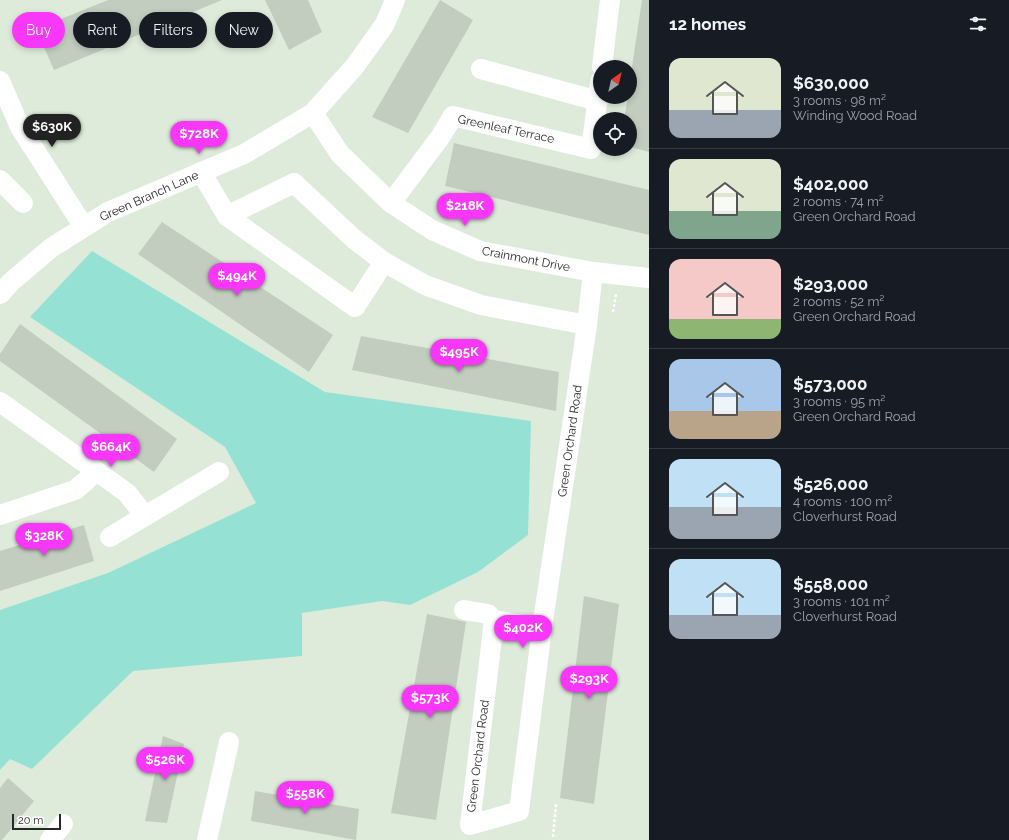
<!DOCTYPE html>
<meta charset="utf-8">
<style>
body{margin:0;font-family:Raleway,sans-serif;background:#242831;color:#f1f3f6;height:100vh;display:flex;flex-direction:column;font-size:15px;white-space:nowrap}
*{box-sizing:border-box;margin:0}
p{font-size:13px;color:#9ea1a6}
.icon{flex:none;width:22px;height:22px;fill:none;stroke:currentColor;stroke-width:2;stroke-linecap:round;stroke-linejoin:round}
.map{position:relative;flex:1;overflow:hidden}
.panel{display:flex;flex-direction:column;background:#171b24;width:360px}
.panel>*{flex:none}
.top-card{position:absolute;left:12px;top:12px;width:380px;height:36px;display:flex;gap:8px}
.needle{width:26px;rotate:34deg}
.tools{position:absolute;left:593px;top:60px;display:grid;gap:8px}
.tools a{display:grid;place-items:center;width:44px;height:44px;border-radius:50%;background:#171b24;box-shadow:0 2px 6px #0003;font-size:20px}
.scale{position:absolute;left:12px;bottom:10px;width:49px;box-sizing:border-box;padding-left:4px;border:2px solid #282828;border-top:0;font-size:11px;line-height:14px;white-space:nowrap;color:#282828;-webkit-text-stroke:3px #fff;paint-order:stroke}
.price{position:absolute;translate:-50% -34px;padding:0 9px;border-radius:14px;background:#f837fa;color:#fff;font-size:13px;line-height:26px;filter:drop-shadow(0 1px 2px #0008)}
.price::after{content:'';position:absolute;left:50%;top:24px;width:12px;height:9px;margin-left:-6px;background:inherit;clip-path:polygon(0 0,100% 0,50% 100%)}
.price.on{background:#222;color:#fff}
ul{padding:0;list-style:none}
li{display:flex;align-items:center;gap:12px;height:100px;padding:0 20px}
li+li{border-top:1px solid #363941}
li span{display:grid;place-items:center;flex:none;width:112px;height:80px;border-radius:12px;color:#555}
li>.icon{margin-inline-start:auto}
span .icon{width:48px;height:48px;fill:#fffc;stroke-width:1}
li b{font-size:17px}
h2{display:flex;justify-content:space-between;align-items:center;height:48px;padding:0 20px;font-size:17px}
.chip{padding:0 14px;border-radius:18px;background:#171b24;box-shadow:0 2px 6px #0003;font-size:14px;line-height:36px}
.chip.on{background:#f837fa;color:#fff}
main{display:flex;flex:1;min-height:0}
.map>svg:first-child{display:block}
.green{fill:#95e2d5}
.building{fill:#c2cdbf}
.lines{fill:none;stroke-linecap:round;stroke-linejoin:round}
.path{stroke:#fff;stroke-width:2.5;stroke-dasharray:3 2;stroke-linecap:butt}
.minor{stroke:#fff;stroke-width:20}
.labels{text-anchor:middle;dominant-baseline:central;stroke-width:4;stroke-linejoin:round;paint-order:stroke}
.street-label{font-size:12px;fill:#282828;stroke:#fff}
</style>
<main>
<div class="map">
<svg width="649" height="840" viewBox="0 0 649 840">
<rect width="100%" height="100%" fill="#deebda"/>
<path class="green" d="M92,251L325,392L531,421L528,535L478,572L410,605L382,601L302,613V656L133,671L32,769L10,759L0,770V610L108,573L256,503L225,447L30,317Z"/>
<g class="building">
<path d="M108,0H222L54,70L36,29Z"/>
<path d="M265,0H308L322,32L289,50Z"/>
<path d="M440,0L473,20L408,133L372,117Z"/>
<path d="M642,0H649V152L630,147V119H624L628,97H630V80Z"/>
<path d="M454,143L649,190V235L445,186Z"/>
<path d="M162,222L333,335L309,372L138,254Z"/>
<path d="M20,324L177,439L154,472L0,361V354Z"/>
<path d="M361,336L559,372L556,411L352,370Z"/>
<path d="M84,525L94,561L0,591V551Z"/>
<path d="M584,596L619,604L594,804L560,798Z"/>
<path d="M427,614L466,622L436,820L391,813Z"/>
<path d="M163,736L184,744L167,823L145,821Z"/>
<path d="M8,778L34,801L2,840H0V788Z"/>
<path d="M255,791L359,809L356,840L251,821Z"/>
</g>
<g class="lines">
<g class="path">
<path d="M613,312L616,294"/>
<path d="M553,837L556,804"/>
</g>
<g class="minor">
<path d="M602,67L610,0"/>
<path d="M481,69L598,101"/>
<path d="M0,81L20,127L84,227"/>
<path d="M313,113L340,154L391,203L432,230L480,251L593,272L649,278"/>
<path d="M201,172L227,216L355,307L384,262"/>
<path d="M0,180L23,203"/>
<path d="M391,203L441,136L453,116L591,149L600,81"/>
<path d="M227,216L294,183L354,239L384,262L425,285L481,305L587,325"/>
<path d="M0,294L11,282L51,248L108,212L244,154L313,113L355,66L385,24L395,0"/>
<path d="M0,402L95,470L87,480L75,490L0,515"/>
<path d="M95,470L127,493L145,516"/>
<path d="M110,537L219,472"/>
<path d="M464,610L488,614L494,620"/>
<path d="M542,628L494,620L470,825L519,811L542,628L587,325L593,272"/>
<path d="M50,840L63,824"/>
<path d="M207,840L229,742"/>
</g>
</g>
<g class="labels">
<g class="street-label">
<text transform="translate(506 129) rotate(12)">Greenleaf Terrace</text>
<text transform="translate(149 196) rotate(-24)">Green Branch Lane</text>
<text transform="translate(526 259) rotate(11)">Crainmont Drive</text>
<text transform="translate(570 441) rotate(-82)">Green Orchard Road</text>
<text transform="translate(478 756) rotate(-83)">Green Orchard Road</text>
</g>
</g>
</svg>
<div class="tools">
<a><svg class="needle" viewBox="-14 -14 28 28"><path d="M0-13l5 13h-10z" fill="#e53935"/><path d="M0 13l5-13h-10z" fill="#9ea1a6"/></svg></a>
<a><svg class="icon" aria-label="locate" viewBox="0 0 24 24"><circle cx="12" cy="12" r="6"/><path d="M12 2v4M12 18v4M2 12h4M18 12h4"/></svg></a>
</div>
<div class="scale">20 m</div>
<b class="price on" style="left:52px;top:148px">$630K</b>
<b class="price" style="left:199px;top:155px">$728K</b>
<b class="price" style="left:465px;top:227px">$218K</b>
<b class="price" style="left:237px;top:297px">$494K</b>
<b class="price" style="left:459px;top:373px">$495K</b>
<b class="price" style="left:111px;top:468px">$664K</b>
<b class="price" style="left:44px;top:557px">$328K</b>
<b class="price" style="left:523px;top:649px">$402K</b>
<b class="price" style="left:589px;top:700px">$293K</b>
<b class="price" style="left:430px;top:719px">$573K</b>
<b class="price" style="left:165px;top:781px">$526K</b>
<b class="price" style="left:305px;top:815px">$558K</b>
<div class="top-card">
<a class="chip on">Buy</a>
<a class="chip">Rent</a>
<a class="chip">Filters</a>
<a class="chip">New</a>
</div>
</div>
<section class="panel">
<h2>12 homes<svg class="icon" aria-label="filters" viewBox="0 0 24 24"><path d="M4 7h16M4 17h16"/><circle cx="9" cy="7" r="2"/><circle cx="15" cy="17" r="2"/></svg></h2>
<ul>
<li><span style="background:linear-gradient(#dfe7d0 65%,#9aa5b1 0)"><svg class="icon" aria-label="home" viewBox="0 0 24 24"><path d="M3 11l9-7 9 7M6 9v11h12V9"/></svg></span><div><b>$630,000</b><p>3 rooms · 98 m²</p><p>Winding Wood Road</p></div></li>
<li><span style="background:linear-gradient(#dfe7d0 65%,#7fa58c 0)"><svg class="icon" aria-label="home" viewBox="0 0 24 24"><path d="M3 11l9-7 9 7M6 9v11h12V9"/></svg></span><div><b>$402,000</b><p>2 rooms · 74 m²</p><p>Green Orchard Road</p></div></li>
<li><span style="background:linear-gradient(#f6c9c9 75%,#8fb573 0)"><svg class="icon" aria-label="home" viewBox="0 0 24 24"><path d="M3 11l9-7 9 7M6 9v11h12V9"/></svg></span><div><b>$293,000</b><p>2 rooms · 52 m²</p><p>Green Orchard Road</p></div></li>
<li><span style="background:linear-gradient(#a9c7e8 65%,#b9a48a 0)"><svg class="icon" aria-label="home" viewBox="0 0 24 24"><path d="M3 11l9-7 9 7M6 9v11h12V9"/></svg></span><div><b>$573,000</b><p>3 rooms · 95 m²</p><p>Green Orchard Road</p></div></li>
<li><span style="background:linear-gradient(#bfe0f5 60%,#9aa5b1 0)"><svg class="icon" aria-label="home" viewBox="0 0 24 24"><path d="M3 11l9-7 9 7M6 9v11h12V9"/></svg></span><div><b>$526,000</b><p>4 rooms · 100 m²</p><p>Cloverhurst Road</p></div></li>
<li><span style="background:linear-gradient(#bfe0f5 70%,#9aa5b1 0)"><svg class="icon" aria-label="home" viewBox="0 0 24 24"><path d="M3 11l9-7 9 7M6 9v11h12V9"/></svg></span><div><b>$558,000</b><p>3 rooms · 101 m²</p><p>Cloverhurst Road</p></div></li>
</ul>
</section>
</main>
